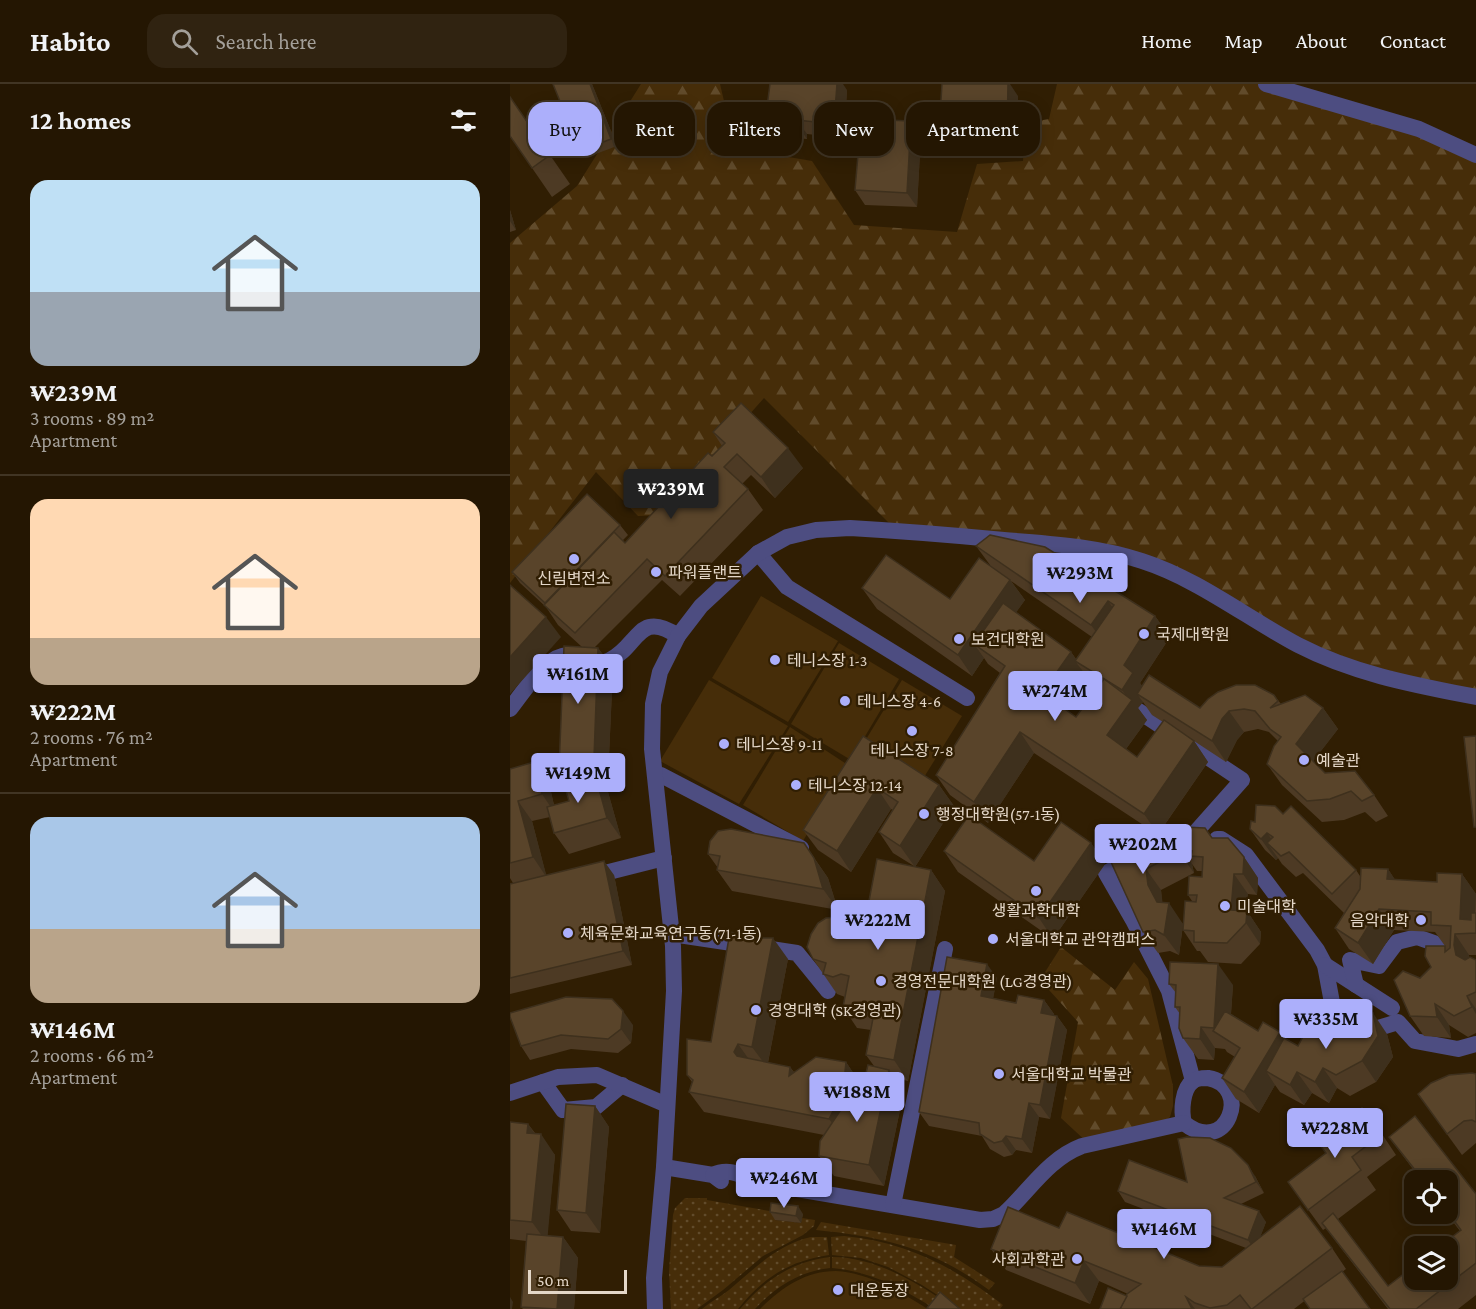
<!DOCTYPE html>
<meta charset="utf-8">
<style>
body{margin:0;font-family:"Crimson Pro","Noto Sans KR",serif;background:#302311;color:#f1f3f6;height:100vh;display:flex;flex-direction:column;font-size:22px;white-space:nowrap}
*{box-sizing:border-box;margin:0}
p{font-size:20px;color:#a39f99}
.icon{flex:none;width:33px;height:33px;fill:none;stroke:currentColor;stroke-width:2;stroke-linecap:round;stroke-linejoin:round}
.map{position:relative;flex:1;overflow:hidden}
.side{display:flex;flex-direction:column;background:#241602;width:510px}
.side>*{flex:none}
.guide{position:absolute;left:18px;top:18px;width:570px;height:54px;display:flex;gap:12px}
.controls{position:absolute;left:894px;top:1086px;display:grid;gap:12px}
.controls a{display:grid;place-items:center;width:54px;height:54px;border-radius:12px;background:#241602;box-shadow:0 3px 15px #0003,0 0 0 2px #413524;font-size:30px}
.scale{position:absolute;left:18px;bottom:15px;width:99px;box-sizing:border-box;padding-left:6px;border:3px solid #e4d7c8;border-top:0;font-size:16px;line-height:21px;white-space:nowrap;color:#e4d7c8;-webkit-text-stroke:4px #301e03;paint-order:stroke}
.price{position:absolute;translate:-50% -51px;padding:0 14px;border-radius:6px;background:#acaffb;color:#111;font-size:20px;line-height:39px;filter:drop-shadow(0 2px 3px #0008)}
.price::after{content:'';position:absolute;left:50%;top:36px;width:18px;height:14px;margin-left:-9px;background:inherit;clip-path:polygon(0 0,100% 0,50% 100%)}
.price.active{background:#222;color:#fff}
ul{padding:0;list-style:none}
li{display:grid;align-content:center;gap:12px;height:318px;padding:0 30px}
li+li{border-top:2px solid #413524}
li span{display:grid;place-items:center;height:186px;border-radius:18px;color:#555}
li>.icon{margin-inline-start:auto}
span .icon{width:108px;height:108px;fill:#fffc;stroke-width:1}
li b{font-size:26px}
h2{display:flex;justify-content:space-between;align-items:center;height:72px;padding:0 30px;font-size:26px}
.tag{padding:0 21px;border-radius:18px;background:#241602;box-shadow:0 3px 15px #0003,0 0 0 2px #413524;font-size:21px;line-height:54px}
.tag.active{background:#acaffb;color:#111}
header{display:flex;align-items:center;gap:36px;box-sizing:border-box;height:84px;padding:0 30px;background:#241602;border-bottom:2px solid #413524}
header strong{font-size:28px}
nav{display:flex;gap:33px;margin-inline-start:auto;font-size:21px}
.search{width:420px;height:54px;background:#302311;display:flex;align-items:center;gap:15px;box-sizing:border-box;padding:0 21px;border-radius:18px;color:#a39f99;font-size:22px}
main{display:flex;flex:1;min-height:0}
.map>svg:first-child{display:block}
.grass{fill:url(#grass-dots)}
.forest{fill:url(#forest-firs)}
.green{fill:#462d09}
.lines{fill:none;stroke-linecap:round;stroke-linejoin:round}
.minor{stroke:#4d4d81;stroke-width:16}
.wall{fill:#4d3a24;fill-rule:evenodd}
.shaded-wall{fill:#3e301d}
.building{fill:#59442a;stroke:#3e301d;stroke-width:1.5}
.poi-dot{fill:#acaffb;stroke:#301e03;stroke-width:2}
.labels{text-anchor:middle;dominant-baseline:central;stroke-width:5;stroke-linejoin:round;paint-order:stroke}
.poi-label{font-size:16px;fill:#e4d7c8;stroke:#301e03;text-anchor:start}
</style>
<header>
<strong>Habito</strong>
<div class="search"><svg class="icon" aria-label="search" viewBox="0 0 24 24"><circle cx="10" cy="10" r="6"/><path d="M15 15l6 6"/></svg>Search here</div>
<nav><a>Home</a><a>Map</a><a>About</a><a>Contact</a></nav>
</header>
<main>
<section class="side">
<h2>12 homes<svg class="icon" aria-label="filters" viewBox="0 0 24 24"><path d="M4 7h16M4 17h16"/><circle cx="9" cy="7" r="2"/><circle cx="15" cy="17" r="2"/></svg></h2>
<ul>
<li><span style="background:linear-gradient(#bfe0f5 60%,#9aa5b1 0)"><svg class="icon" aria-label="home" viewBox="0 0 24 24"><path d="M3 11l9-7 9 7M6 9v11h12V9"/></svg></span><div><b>₩239M</b><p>3 rooms · 89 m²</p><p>Apartment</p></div></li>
<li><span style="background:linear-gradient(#ffd9b3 75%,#b9a48a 0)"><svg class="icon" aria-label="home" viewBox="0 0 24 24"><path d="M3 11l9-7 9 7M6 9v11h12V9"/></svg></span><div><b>₩222M</b><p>2 rooms · 76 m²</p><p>Apartment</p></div></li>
<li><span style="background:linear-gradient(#a9c7e8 60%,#b9a48a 0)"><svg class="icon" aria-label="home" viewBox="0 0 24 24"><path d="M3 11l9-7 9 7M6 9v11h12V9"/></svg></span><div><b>₩146M</b><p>2 rooms · 66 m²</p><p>Apartment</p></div></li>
</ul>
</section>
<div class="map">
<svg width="966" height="1225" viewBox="0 0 966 1225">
<defs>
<pattern id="grass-dots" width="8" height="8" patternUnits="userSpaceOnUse" patternTransform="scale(1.5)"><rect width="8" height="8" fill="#462d09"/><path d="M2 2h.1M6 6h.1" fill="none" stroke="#614b2b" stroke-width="1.8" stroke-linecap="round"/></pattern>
<pattern id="forest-firs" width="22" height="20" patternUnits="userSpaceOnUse" patternTransform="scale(1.5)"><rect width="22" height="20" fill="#462d09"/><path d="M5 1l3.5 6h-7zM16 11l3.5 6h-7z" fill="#614b2b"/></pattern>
</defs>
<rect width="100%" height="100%" fill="#301e03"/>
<g class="grass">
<path d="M175,1114H197V1116L265,1128V1136L291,1139L292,1134L305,1136L304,1142L293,1151L253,1172L213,1206L187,1225H161L159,1188L163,1131L165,1124Z"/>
<path d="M311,1138L446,1161L444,1173L485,1199L479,1206C422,1164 375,1153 306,1146Z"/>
<path d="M334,1152C397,1158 444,1183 493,1221L490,1225H449L412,1201L378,1183L351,1174L322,1171L321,1153Z"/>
<path d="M301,1153H317L319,1171C279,1177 254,1193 228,1225H192C200,1218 210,1213 219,1206C244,1185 268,1160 301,1153Z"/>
<path d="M320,1173V1184C290,1187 265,1203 245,1225H230C255,1196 281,1178 320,1173Z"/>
<path d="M322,1173C364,1173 404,1197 437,1219L425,1225C393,1205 361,1187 322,1184Z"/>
</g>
<g class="forest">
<path d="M131,0H210L225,64L302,77L344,141L447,148L467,80L513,77L516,39L539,35L547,0H756L966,71V613L862,590L635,478L387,447L254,314L150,431L128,432L86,388L0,499V159L67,102Z"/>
<path d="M551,863L605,906L624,878L638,895L663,1002V1022L660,1033L652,1039L578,1059L551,1034L568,938L530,896Z"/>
</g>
<g class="green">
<path d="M251,512L328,557L278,638L202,594Z"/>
<path d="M329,559L389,595L341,676L281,640Z"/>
<path d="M199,596L278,642L229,720L150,677Z"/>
<path d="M392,596L452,632L411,698L352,662Z"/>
<path d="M280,643L338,681L293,757L233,721Z"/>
<path d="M326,1187C360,1189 390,1208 418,1225H250C271,1204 295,1187 326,1187Z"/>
</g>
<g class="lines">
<g class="minor">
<path d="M756,0L909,45L966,71"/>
<path d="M248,469L277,503L457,614"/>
<path d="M0,625C13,609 40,564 64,572C77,576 87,583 100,576C129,562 128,525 168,552"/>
<path d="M627,626L732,696L676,759"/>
<path d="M151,691L291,764"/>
<path d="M707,755H711L736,771L807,866L815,881L823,924L841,940L865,945L888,938L905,957L948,965L966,960"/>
<path d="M622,775L596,789L623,836L659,907L683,997"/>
<path d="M79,793L154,774"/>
<path d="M162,850L287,869L318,907"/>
<path d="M815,881L882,924"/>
<path d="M846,901L840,876L869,882L887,858L907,853L924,859L945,875"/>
<path d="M698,994C743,1002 717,1074 674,1039C671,1027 672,1005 683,997C687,994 693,994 698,994Z"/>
<path d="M33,998L53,1026L86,1023L112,1001"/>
<path d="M0,1009L48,993L87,991L157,1021"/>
<path d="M154,1083L203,1091L211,1097"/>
<path d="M203,1091C215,1085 230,1088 240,1097L470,1136L483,1135L494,1130C520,1106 538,1075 572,1062L674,1039"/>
<path d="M383,1121L435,865"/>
<path d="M145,1225L144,1194L154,1083L164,907L163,862L142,665L143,620L150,588L168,552L191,522L248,469L277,453L306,446L340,444C391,447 442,451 494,456C541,460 587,462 632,477C688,495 737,534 788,561C844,590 905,601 966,613"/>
</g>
</g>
<g class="wall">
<path d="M43,0H82L107,62L75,74L70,67Z"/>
<path d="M337,6L334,54L297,50V55L265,52L255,38Z"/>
<path d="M508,12L507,68L439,61L429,47Z"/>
<path d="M0,13L60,100L42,113L0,52Z"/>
<path d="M411,51L407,123L355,121L345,106Z"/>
<path d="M0,126L6,146L0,148Z"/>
<path d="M203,348L293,384L265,414L241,391L232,400L238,405L253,426L170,512L152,496L85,563L88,564L103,584L98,695L91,697L98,708L111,754L59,770L44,749L40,733L22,737L36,791H104L122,881L0,910V800L3,799L0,794V685L24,678L39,699L44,721L59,717L56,695L49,685L72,563L48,541L36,523L10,499L2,488L110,441L118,451L113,456L115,459L212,362Z"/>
<path d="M466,462L645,532L660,553L630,599L632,602L690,624L764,611L771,620L813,624L828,645L803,677L815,689L864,711L878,732L866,738L855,728L834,736L812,738L772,701L757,680L768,657L759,648L748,645L734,648L727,656L716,678L681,655L684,657L698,678L649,749L666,752L673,761L702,754L734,773L748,794L747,811L738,810L737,827L751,848L750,860L731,880L698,878L690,867H687L673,846V841L669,871L660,867L648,869L633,848L620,755L638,754L647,750L524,669L478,739L440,711L426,691L490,589L478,580L474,574L462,592L367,525L352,504L440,515L480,481ZM501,497L582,553L566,575L561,568L506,528L515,516ZM575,590L580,597L588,602L566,633L551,622ZM633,618L642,631L653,638L627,673L616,665L637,636L628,624ZM682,780L687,787H692V793L678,811L682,817L673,840L652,818L651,806L684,789Z"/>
<path d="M353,652L429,701L444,722L405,783L421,786L435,807L398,997L385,994L394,1007L374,1102L324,1092L309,1072L314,1051L194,1028L179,1008L182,998L177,991L201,958L278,875L258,979L280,983L284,988L336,978L350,999L348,1022L364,982L356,971L361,946L347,944L333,923L335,913L327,910L303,875L355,838L404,782L383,769L369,748L383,726L381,725L341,788L308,766L293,746Z"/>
<path d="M773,730L846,786L850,792L878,785L885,796L927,798L952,790L966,810V871H959V873L966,876V949L958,953L939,941L941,954L914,952L900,932L910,894L921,883L935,862L925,848L884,846L863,880L839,865L825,844L834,829L793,789L786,793L772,780L768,774L766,776L755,766L740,745L745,738Z"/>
<path d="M294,759L318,794L328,826L222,807L207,786L208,784L198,770Z"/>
<path d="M581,759L595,780L543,855L448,788L434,767L524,777Z"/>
<path d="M487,894L483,914L506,919L534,916L544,930V932H547L557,946L540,1035L529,1033L522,1069L506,1066L502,1071L494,1073L480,1065L472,1052L419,1042L409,1028Z"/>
<path d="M659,900L723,901L721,930L748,947L775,954L788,962L812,951L877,950L883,973L866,998L840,1012L827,1004L819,1019L802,1009L794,1021L770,1008L765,1001L749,1029L726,1015L712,994L725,973L717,968L715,965L705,964L704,976L688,975L673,954L670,930L665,923L666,909Z"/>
<path d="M0,933L123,941L121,959L108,969L61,965L20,976L11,962Z"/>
<path d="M966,990V1059L952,1071L908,1010Z"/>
<path d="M85,1022L99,1043L90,1149L61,1147L47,1126Z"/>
<path d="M0,1038L18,1040L25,1049L45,1071L37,1152L53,1153L68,1174L64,1225H13L11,1223L16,1157L0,1155Z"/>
<path d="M872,1050L886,1071L857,1093L866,1106L828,1135L878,1202L950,1147L937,1130L938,1096H911L879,1053L966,1110V1211L948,1225H878L827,1159L816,1144L813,1146L778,1098Z"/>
<path d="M745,1092L754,1109L731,1120L756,1138L750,1153L822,1164L836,1185L784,1225H590L617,1212L618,1210L589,1197L580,1220L496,1186L481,1165L549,1144L689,1182L712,1183L736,1164L615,1118L608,1107L677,1098Z"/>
<path d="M260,1128L293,1130L291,1139L265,1136Z"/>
</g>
<g class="shaded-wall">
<path d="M80,0H82L107,62L101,55Z"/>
<path d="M327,0H333L337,6L334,54L324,40Z"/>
<path d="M498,0H500L508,12L507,68L497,54Z"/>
<path d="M287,36L297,50V55L287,40Z"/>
<path d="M401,37L411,51L407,123L397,109Z"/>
<path d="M0,126L6,146L0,137Z"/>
<path d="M278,364L293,384L265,414L251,393Z"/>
<path d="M500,496L515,516L477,570L464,560L474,574L462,592L448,571Z"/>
<path d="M598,517L612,537L596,562L581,541Z"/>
<path d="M645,532L660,553L630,599L638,610H627L633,618L628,624L637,636L611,672L597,651L621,618L612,606L614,581Z"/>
<path d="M36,533L51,553L0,610V573Z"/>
<path d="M88,564L103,584L98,695L84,674Z"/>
<path d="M561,568L568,578L565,577L575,590L546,629L532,609Z"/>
<path d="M813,624L828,645L801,680L786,660Z"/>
<path d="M719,627L734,648L727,656L716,678L702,657L712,635Z"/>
<path d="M510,648L524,669L478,739L464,718Z"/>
<path d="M684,657L698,678L648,750L634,730Z"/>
<path d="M24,678L39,699L46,731L32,710Z"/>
<path d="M84,687L98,708L111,754L97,734Z"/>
<path d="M429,701L444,722L405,783L390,762Z"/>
<path d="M367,704L381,725L341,788L327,767Z"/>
<path d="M8,717L22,737L37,794L23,773Z"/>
<path d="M757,749L772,769L757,759L768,774L766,776L751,755Z"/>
<path d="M666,752L677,766H672L682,780L684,789L669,768Z"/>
<path d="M581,759L595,780L543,855L529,834Z"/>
<path d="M734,773L748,794L747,811L733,790Z"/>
<path d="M304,774L318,794L328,826L313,805Z"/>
<path d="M94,777L104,791L122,881L113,867Z"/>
<path d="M636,785L651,806L653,822L659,819L673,840L669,871L654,851L647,818L638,801Z"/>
<path d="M878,785L892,806L877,795Z"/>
<path d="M421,786L435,807L398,997L384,976Z"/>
<path d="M724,790L738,810L737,827L751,848L750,860L736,839L721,826Z"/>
<path d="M952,790L966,810L964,849L950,835Z"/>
<path d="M869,825L884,846L863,880L848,859Z"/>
<path d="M945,850L959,871L958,881L946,871L944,861Z"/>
<path d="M263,854L278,875L257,983L242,963Z"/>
<path d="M477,880L487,894L481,926L471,912Z"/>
<path d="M708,880L723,901L719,957L704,944Z"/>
<path d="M957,912L966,925V930L962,923Z"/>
<path d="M534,916L544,930L541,943L531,929Z"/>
<path d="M925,920L939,941L941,954L927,933Z"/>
<path d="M113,927L123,941L121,959L111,945Z"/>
<path d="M863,929L877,950L883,973L866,998L852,977Z"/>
<path d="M547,932L557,946L540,1035L530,1021Z"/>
<path d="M691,943L705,964L704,976L690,955Z"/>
<path d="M770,948L785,968L756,987L765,1001L749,1029L734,1008Z"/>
<path d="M228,960L243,981L227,972L224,968Z"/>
<path d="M336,978L350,999L347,1027L334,1055L319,1035Z"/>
<path d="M280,983L295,1004L279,992Z"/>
<path d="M813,984L827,1004L819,1019L805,998Z"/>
<path d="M379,986L394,1007L374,1102L359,1081Z"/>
<path d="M787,988L802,1009L794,1021L780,1001Z"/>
<path d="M519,1019L529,1033L522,1069L512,1055Z"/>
<path d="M85,1022L99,1043L90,1149L76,1129Z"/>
<path d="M18,1040L30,1057L31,1050L45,1071L37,1159L22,1138L17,1049Z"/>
<path d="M496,1052L506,1066L502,1071L492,1057Z"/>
<path d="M738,1081L745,1092L754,1109L746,1098Z"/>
<path d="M288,1122L293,1130L291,1139L286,1132Z"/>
<path d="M749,1127L756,1138L745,1167L738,1156Z"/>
<path d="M53,1153L68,1174L64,1225H47Z"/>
<path d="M574,1177L589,1197L580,1220L565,1199Z"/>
<path d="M0,1213L3,1218L2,1225H0Z"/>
<path d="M676,1213L685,1225H682Z"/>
</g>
<g class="building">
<path d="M43,0H80L101,55L70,67Z"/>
<path d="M260,0H327L324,40L287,36V40L255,38Z"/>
<path d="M432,0H498L497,54L429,47Z"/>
<path d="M0,13L40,71L22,84L0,52Z"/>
<path d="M351,35L401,37L397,109L345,106Z"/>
<path d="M231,319L278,364L251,393L227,370L214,383L238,405L155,492L137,475L65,549L34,521L104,448L115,459L198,369L202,372L215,359L203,348Z"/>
<path d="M77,410L110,441L35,519L2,488Z"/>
<path d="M480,451L535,463L645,532L614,581L623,589L612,606L565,577L604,521L598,517L581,541L466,462Z"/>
<path d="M376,471L440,515L469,474L500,496L448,571L352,504Z"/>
<path d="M0,501L36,533L0,573Z"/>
<path d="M493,519L561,568L532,609L566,633L594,595L622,616L597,651L627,673L654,636L684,657L634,730L510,648L464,718L426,691L495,582L464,560Z"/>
<path d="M54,562L88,564L84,674L49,685Z"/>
<path d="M639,591L690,624L698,615L708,608L726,601H745L764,611L768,617L760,624L795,611L813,624L786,660L815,689L845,687L864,711L852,717L841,707L820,715L797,717L757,680L764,662L771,653L760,645L745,627L734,625L719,627L712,635L702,657L627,610Z"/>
<path d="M353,652L429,701L390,762L369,748L388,718L367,704L327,767L293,746Z"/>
<path d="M966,652V743H964L954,653Z"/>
<path d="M24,678L32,710L8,717L23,773L0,779V685Z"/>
<path d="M84,687L97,734L44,749L37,723L59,717L53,696Z"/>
<path d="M746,721L765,722L773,730L781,722L846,786L822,810L779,768L771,772L757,759L763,753L757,749L751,755L740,745L741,737L745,738Z"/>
<path d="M459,731L524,777L551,738L581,759L529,834L434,767Z"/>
<path d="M674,743L695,744L702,754H718L734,773L733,790H724L721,826L737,827L736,839L717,859L684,858V847L673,846L675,817L686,818L687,811H678L679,792L692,793L693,773L681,772L682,767L672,766Z"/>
<path d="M221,745L294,759L304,774L313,805L207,786L210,772L198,770L200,757L208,747Z"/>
<path d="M652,747L666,752L669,768L636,785L638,801L647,818L659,819L654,851L645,846L633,848L596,767L632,749L638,754Z"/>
<path d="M615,748L619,755L596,767L593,762Z"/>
<path d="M367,775L421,786L384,976L356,971L364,929L333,923L339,892L331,890L323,893L313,890L316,879L303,875L297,863L301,850L308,839L316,834L326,833L355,838Z"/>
<path d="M94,777L113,867L0,894V800Z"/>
<path d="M851,784L878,785L877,795L927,798V789L952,790L950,835L961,836V829H966V849L945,850L944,861L946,871L955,876L960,873L966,876V908L957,912L962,923L944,932L925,920L927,933L900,932L884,896L893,887L910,894L921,883L915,872L916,862H935V868L940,864L941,842L921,841V828L869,825L848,859L825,844L850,805Z"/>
<path d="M220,848L246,854H263L242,963L228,960L224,968L227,972L280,983L279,992L306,973L336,978L333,1007L319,1035L179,1008L183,996L177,991V955L201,958Z"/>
<path d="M437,873L477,880L471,912L506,919L508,911L534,916L531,929L547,932L530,1021L519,1019L512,1055L496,1052L492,1057L484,1059L470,1050L469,1039L409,1028Z"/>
<path d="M660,878L708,880L704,944L691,943L690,955L673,954L669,944L670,923H665L666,901L659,900Z"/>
<path d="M56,913L102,915L113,927L111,945L98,955L51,951L11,962L0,933V929Z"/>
<path d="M715,927L748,947L753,938L770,948L734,1008L712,994L730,964L703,947Z"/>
<path d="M863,929L868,952L852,977L826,991L813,984L805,998L787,988L780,1001L756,987L774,954L788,962L798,943L812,951L818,940Z"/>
<path d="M358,981L379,986L359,1081L309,1072L310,1057L332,1024L347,1025Z"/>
<path d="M962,989L966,990V1038L962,1036L954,1037L937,1050L908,1010L921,999L939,991Z"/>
<path d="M56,1020L85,1022L76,1129L47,1126Z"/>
<path d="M852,1024L872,1050L842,1073L851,1086L798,1126L778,1098L816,1069L807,1057Z"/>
<path d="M905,1032L966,1110V1179L906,1225H880L812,1139L823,1129L878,1202L904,1182V1196H938V1162H930L951,1146L938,1128V1096H913L879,1053Z"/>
<path d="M0,1038L18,1040L17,1049L31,1050L22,1138L0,1136Z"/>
<path d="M677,1053L700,1054L721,1064L738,1081L746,1098L714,1114L749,1127L738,1156L608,1107L619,1076L677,1098L668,1055Z"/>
<path d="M261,1119L288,1122L286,1132L260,1128Z"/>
<path d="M790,1122L822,1164L742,1225H741L730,1211L717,1221L700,1224L685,1219L676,1213L682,1225H610L617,1210L631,1200L574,1177L565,1199L481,1165L498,1123L549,1144L557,1128L689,1182L712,1183Z"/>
<path d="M17,1150L53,1153L47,1225L11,1223Z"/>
<path d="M832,1187L860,1225H800L793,1215Z"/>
<path d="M598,1204L617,1212L610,1225H590Z"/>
<path d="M430,1208L450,1225H419L417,1224Z"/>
</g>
<g class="poi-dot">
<circle cx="64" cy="475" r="6"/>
<circle cx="146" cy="488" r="6"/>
<circle cx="634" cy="550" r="6"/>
<circle cx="449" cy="555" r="6"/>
<circle cx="265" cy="576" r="6"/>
<circle cx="335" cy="617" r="6"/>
<circle cx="402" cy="647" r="6"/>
<circle cx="214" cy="660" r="6"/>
<circle cx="794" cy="676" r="6"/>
<circle cx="286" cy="701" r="6"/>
<circle cx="414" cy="730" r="6"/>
<circle cx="526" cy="807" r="6"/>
<circle cx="715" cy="822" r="6"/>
<circle cx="911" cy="836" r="6"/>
<circle cx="58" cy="849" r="6"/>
<circle cx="483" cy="855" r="6"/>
<circle cx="371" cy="897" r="6"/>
<circle cx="246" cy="926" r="6"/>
<circle cx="489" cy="990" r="6"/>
<circle cx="567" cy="1175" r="6"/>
<circle cx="328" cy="1206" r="6"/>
</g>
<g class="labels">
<g class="poi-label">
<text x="158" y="488">파워플랜트</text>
<text x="64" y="494" text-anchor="middle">신림변전소</text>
<text x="646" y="550">국제대학원</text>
<text x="461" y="555">보건대학원</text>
<text x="277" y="576">테니스장 1-3</text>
<text x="347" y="617">테니스장 4-6</text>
<text x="226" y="660">테니스장 9-11</text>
<text x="402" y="666" text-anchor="middle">테니스장 7-8</text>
<text x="806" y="676">예술관</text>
<text x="298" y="701">테니스장 12-14</text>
<text x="426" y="730">행정대학원(57-1동)</text>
<text x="727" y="822">미술대학</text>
<text x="526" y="826" text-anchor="middle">생활과학대학</text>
<text x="899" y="836" text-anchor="end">음악대학</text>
<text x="70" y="849">체육문화교육연구동(71-1동)</text>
<text x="495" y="855">서울대학교 관악캠퍼스</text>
<text x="383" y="897">경영전문대학원 (LG경영관)</text>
<text x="258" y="926">경영대학 (SK경영관)</text>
<text x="501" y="990">서울대학교 박물관</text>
<text x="555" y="1175" text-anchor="end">사회과학관</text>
<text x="340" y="1206">대운동장</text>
</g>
</g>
</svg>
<div class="controls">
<a><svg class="icon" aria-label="locate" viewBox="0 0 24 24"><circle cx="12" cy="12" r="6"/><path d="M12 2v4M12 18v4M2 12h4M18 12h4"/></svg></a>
<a><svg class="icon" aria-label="layers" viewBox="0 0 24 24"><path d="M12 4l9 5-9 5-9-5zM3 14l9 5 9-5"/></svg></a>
</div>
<div class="scale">50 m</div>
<b class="price active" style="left:161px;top:436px">₩239M</b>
<b class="price" style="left:570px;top:520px">₩293M</b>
<b class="price" style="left:68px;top:621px">₩161M</b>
<b class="price" style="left:545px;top:638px">₩274M</b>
<b class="price" style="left:68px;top:720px">₩149M</b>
<b class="price" style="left:633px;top:791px">₩202M</b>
<b class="price" style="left:368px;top:867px">₩222M</b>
<b class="price" style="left:816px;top:966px">₩335M</b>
<b class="price" style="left:347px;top:1039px">₩188M</b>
<b class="price" style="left:825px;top:1075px">₩228M</b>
<b class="price" style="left:274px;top:1125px">₩246M</b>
<b class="price" style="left:654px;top:1176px">₩146M</b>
<div class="guide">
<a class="tag active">Buy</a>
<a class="tag">Rent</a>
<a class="tag">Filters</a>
<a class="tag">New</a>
<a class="tag">Apartment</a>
</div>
</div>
</main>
